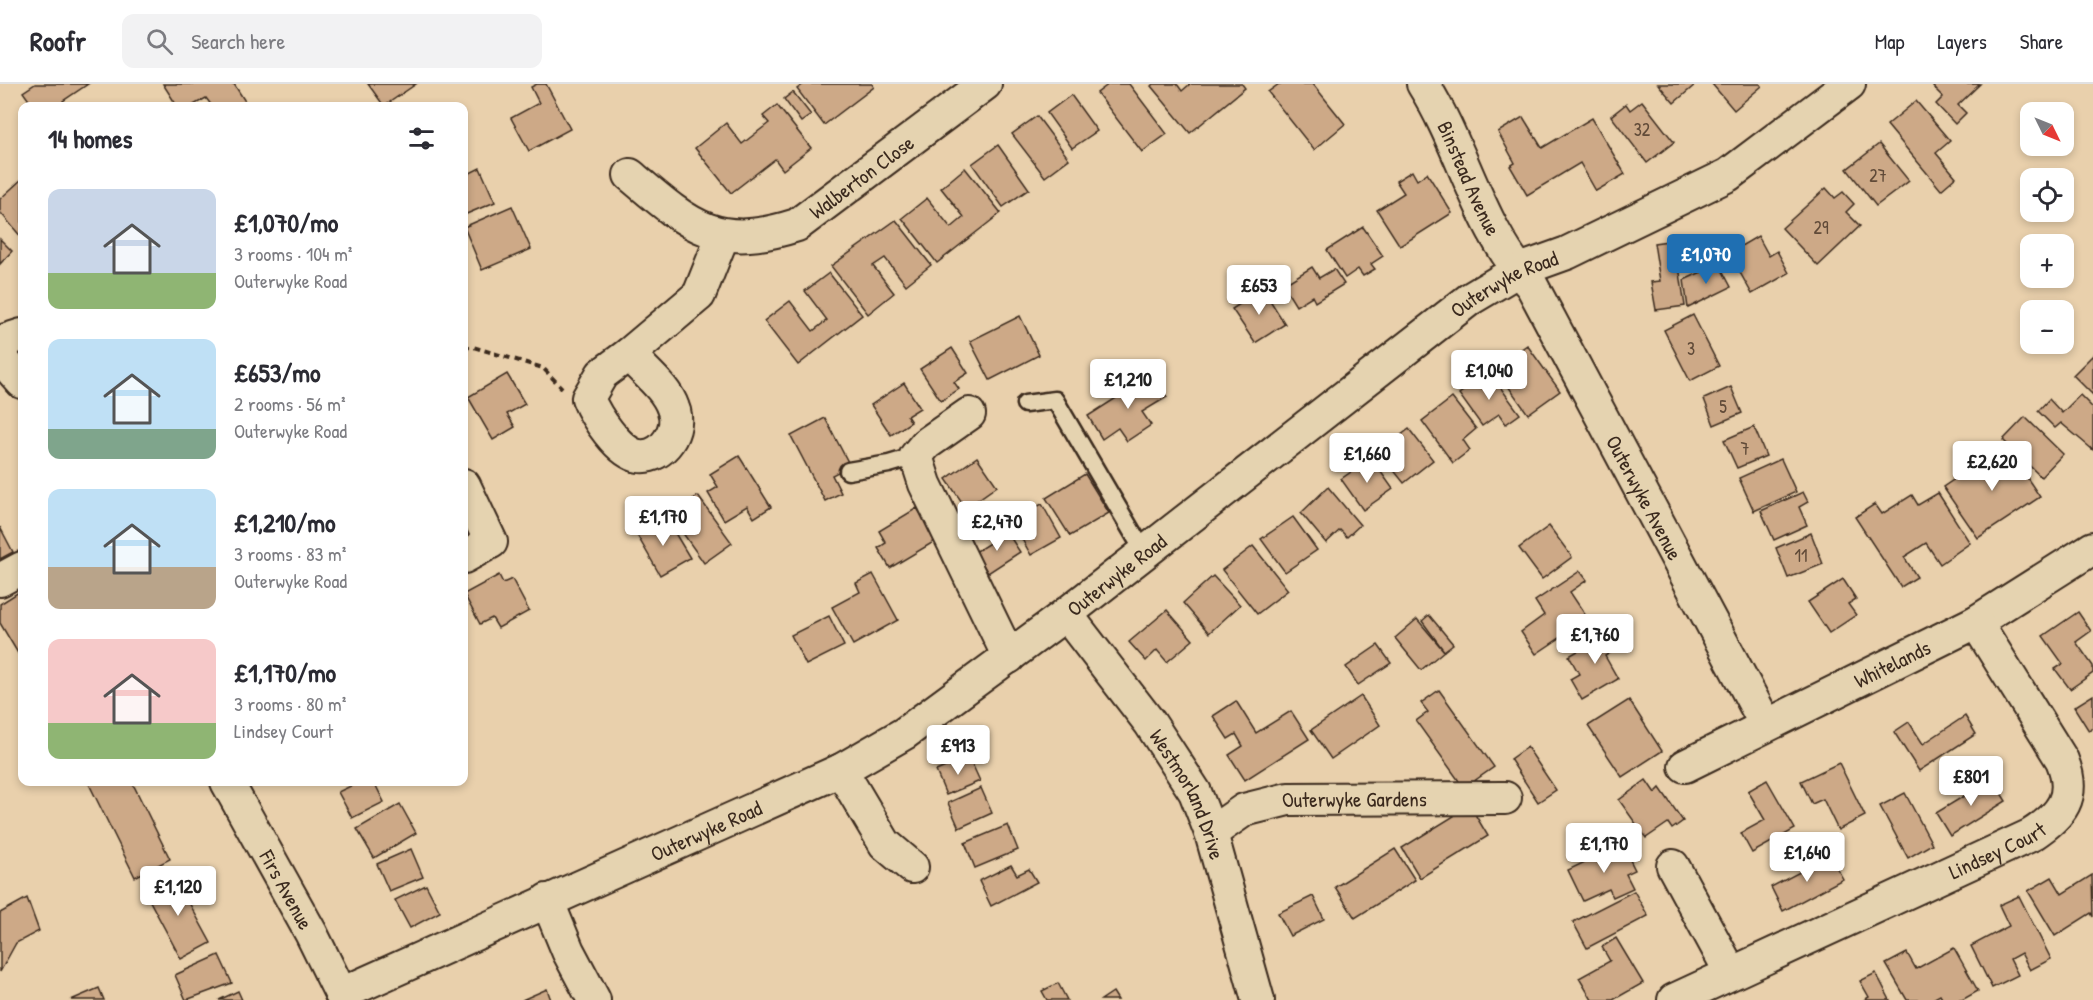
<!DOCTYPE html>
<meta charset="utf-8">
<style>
body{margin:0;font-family:"Patrick Hand",sans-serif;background:#f2f2f3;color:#2b2b33;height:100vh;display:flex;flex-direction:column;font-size:22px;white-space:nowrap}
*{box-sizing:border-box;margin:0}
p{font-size:20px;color:#7c7c81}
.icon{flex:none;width:33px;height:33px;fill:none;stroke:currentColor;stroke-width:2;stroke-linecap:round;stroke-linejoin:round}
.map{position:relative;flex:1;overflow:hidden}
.panel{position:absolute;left:18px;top:18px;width:450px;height:684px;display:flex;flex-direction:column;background:#fff;border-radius:12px;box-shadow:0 3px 9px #0003}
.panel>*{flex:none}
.needle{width:39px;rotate:133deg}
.controls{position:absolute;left:2020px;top:18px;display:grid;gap:12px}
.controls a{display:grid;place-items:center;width:54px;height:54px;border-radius:12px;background:#fff;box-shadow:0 3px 9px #0003;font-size:30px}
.price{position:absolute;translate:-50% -51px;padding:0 14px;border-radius:6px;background:#fff;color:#222;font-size:20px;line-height:39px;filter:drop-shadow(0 2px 3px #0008)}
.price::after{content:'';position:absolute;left:50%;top:36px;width:18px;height:14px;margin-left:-9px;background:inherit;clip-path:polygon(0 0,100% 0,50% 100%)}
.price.selected{background:#1f6fb2;color:#fff}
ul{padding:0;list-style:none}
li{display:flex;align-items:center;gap:18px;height:150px;padding:0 30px}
li span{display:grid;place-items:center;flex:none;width:168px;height:120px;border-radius:12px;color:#555}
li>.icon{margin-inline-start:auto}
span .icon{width:72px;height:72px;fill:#fffc;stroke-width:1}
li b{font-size:26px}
h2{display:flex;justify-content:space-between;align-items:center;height:72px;padding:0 30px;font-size:26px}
header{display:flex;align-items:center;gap:36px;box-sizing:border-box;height:84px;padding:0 30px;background:#fff;border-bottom:2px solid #e1e1e2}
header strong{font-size:28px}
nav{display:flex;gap:33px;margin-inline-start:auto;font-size:21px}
.search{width:420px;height:54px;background:#f2f2f3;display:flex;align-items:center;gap:15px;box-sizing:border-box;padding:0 21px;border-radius:12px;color:#7c7c81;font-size:22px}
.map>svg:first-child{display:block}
.building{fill:#cda987;stroke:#3b2a1e;stroke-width:1.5}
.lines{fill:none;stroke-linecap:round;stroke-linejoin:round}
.service-casing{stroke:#3b2a1e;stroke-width:21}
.minor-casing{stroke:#3b2a1e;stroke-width:36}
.path{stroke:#3b2a1e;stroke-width:4;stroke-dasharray:6 4.5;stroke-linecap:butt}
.service{stroke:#e5d3b0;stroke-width:16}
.minor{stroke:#e5d3b0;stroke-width:32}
.labels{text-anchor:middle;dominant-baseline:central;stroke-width:4.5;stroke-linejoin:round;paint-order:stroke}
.number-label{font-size:18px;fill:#604a38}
.street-label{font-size:21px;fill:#3b2a1e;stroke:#e5d3b0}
</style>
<header>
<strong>Roofr</strong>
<div class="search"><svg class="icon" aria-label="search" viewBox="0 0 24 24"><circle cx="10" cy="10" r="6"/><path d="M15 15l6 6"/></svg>Search here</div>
<nav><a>Map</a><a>Layers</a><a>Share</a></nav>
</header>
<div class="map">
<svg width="2093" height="916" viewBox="0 0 2093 916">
<rect width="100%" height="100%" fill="#e9d0ac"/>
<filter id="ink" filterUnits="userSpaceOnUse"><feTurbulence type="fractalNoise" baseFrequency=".0167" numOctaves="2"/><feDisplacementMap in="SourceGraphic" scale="12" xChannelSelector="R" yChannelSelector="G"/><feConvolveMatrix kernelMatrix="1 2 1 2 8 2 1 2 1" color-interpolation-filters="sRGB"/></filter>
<g filter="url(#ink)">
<g class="building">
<path d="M35,0H88L63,17L67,22H33L23,8Z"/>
<path d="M163,0H234L248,22H212L206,14L192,22H177Z"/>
<path d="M368,0H416L384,22Z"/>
<path d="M537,0H546L570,45L529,67L511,34L539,19L531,3Z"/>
<path d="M804,0H872L874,3L824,41L797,5Z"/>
<path d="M1109,0H1129L1167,50L1142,68L1097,9Z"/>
<path d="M1153,0H1177L1182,7L1190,0H1242L1245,4L1190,49L1151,2Z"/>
<path d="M1279,0H1313L1345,40L1314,66L1268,8Z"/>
<path d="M1658,0H1696L1674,19Z"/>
<path d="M1712,0H1760L1762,2L1734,26Z"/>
<path d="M1937,0H1980L1958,21L1966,29L1955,40L1936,20L1943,13L1933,3Z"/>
<path d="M793,8L811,31L801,38L784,15Z"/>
<path d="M1071,11L1097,47L1072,64L1047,29Z"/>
<path d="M1642,17L1674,58L1647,79L1611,32L1626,20L1630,26Z"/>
<path d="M1916,17L1950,57L1936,69L1956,93L1941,106L1887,41Z"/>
<path d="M777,21L811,64L783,86L775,75L731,109L695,64L726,39L742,60L769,39L763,32Z"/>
<path d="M1037,32L1069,75L1045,93L1012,50Z"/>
<path d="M1523,33L1542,64L1592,34L1625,90L1596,107L1580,79L1527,111L1510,82L1515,79L1498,48Z"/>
<path d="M1879,60L1909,97L1876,122L1847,85Z"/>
<path d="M998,61L1029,105L1003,123L972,80Z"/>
<path d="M480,84L495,118L464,131V92Z"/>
<path d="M965,84L1001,129L937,179L902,134L927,114L951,144L964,133L941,104Z"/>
<path d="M1412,87L1417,96L1427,89L1452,129L1400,162L1377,126L1404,109L1396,97Z"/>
<path d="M22,95V154L0,128V115Z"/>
<path d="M1826,104L1835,114L1843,108L1854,120L1846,128L1860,142L1818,182L1782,144Z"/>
<path d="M512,122L531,165L482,186L464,143Z"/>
<path d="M896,136L931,181L906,201L885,174L873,182L894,209L868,230L831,182Z"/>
<path d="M1363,143L1383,172L1371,180L1375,185L1363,192L1358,185L1345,194L1327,166Z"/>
<path d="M1758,152L1769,172L1777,167L1789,189L1752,210L1729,169Z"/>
<path d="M0,155L12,167L0,180Z"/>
<path d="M1675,156L1685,222L1656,226L1651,198L1660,197L1654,159Z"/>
<path d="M1719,180L1731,203L1688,224L1684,196Z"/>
<path d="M1312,183L1319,194L1334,185L1344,200L1315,218L1312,212L1296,222L1283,201Z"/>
<path d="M829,189L862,231L798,281L764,237L790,217L813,247L827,236L805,207Z"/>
<path d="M1263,205L1285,240L1255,259L1232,225Z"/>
<path d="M1693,231L1719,282L1690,297L1664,246Z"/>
<path d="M1020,232L1039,271L990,296L970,257Z"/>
<path d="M1527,261L1560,307L1528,330L1495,284Z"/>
<path d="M952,264L968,289L954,298L959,305L941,317L920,285Z"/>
<path d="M2093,271V311L2073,291Z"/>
<path d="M1489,288L1520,330L1506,340L1499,330L1482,342L1459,310Z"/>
<path d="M507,290L525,320L507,330L515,343L493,356L468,313Z"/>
<path d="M1152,291L1167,313L1142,328L1151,341L1127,357L1118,344L1102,355L1088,332Z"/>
<path d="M904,299L920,324L907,332L911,338L891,351L871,321Z"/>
<path d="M1731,303L1742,329L1714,341L1704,315Z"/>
<path d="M2080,311L2093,324V366L2061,339L2055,344L2038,327L2049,315L2062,329Z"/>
<path d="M1452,314L1476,345L1463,356L1470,366L1453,379L1422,337Z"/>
<path d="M2025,333L2063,370L2041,393L2003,356Z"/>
<path d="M825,334L850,382L832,391L841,409L825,417L791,352Z"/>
<path d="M1754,343L1766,372L1737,384L1724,356Z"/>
<path d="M1409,345L1433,376L1404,399L1379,368Z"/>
<path d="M2005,361L2040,413L1978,454L1943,403Z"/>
<path d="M739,372L771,423L754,434L747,422L724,436L708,409L718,403L710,390Z"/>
<path d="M977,373L997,402L966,424L946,395Z"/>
<path d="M1371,374L1393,405L1363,426L1341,395Z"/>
<path d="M1781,375L1796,408L1754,427L1739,394Z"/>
<path d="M1085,390L1109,429L1070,452L1046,414Z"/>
<path d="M1328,403L1360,441L1347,453L1340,446L1326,459L1301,429Z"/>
<path d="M1803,408L1808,418L1799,423L1807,441L1774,456L1761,427Z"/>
<path d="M1938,409L1970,459L1940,480L1926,459L1904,473L1917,493L1901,503L1855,433L1875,420L1882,430L1912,411L1918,421Z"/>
<path d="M698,412L732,459L704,479L670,431Z"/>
<path d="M1042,420L1061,454L1031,471L1011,436Z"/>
<path d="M917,424L937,456L890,484L878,464L886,459L879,447Z"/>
<path d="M1293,433L1317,466L1285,488L1261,455Z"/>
<path d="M666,434L690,474L660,491L637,451Z"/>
<path d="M1549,442L1572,473L1542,495L1519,464Z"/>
<path d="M0,443L13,468L0,475Z"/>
<path d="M1007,448L1020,468L988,489L975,468Z"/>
<path d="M1811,449L1823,480L1788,494L1776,464Z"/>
<path d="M1253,462L1288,506L1257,530L1222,486Z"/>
<path d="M1580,487L1587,496L1570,508L1588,535L1536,570L1521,548L1544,531L1535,517Z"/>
<path d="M873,490L898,536L853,561L832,523L860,508L856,499Z"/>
<path d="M499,491L503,499L512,495L529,527L498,544L492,534L480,540L464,510Z"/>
<path d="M1213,492L1240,521L1209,549L1183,519Z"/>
<path d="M1843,495L1856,515L1848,520L1856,531L1829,549L1808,518Z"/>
<path d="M22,506V576L0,539V520Z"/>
<path d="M1167,526L1193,556L1167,578L1157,566L1146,577L1129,558Z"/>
<path d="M2078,528L2091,547L2076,558L2093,582V589L2070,605L2055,585L2063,580L2043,552Z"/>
<path d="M1429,531L1453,560L1444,567L1422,537Z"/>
<path d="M829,532L844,562L806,581L791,551Z"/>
<path d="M1417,535L1444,567L1421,586L1395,554Z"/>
<path d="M1614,546L1623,561L1605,572L1618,595L1582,616L1570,595L1579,590L1569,572Z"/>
<path d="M1378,561L1391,579L1358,601L1346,583Z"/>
<path d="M1439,606L1494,683L1464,704L1416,637L1428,628L1421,619Z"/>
<path d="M2093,611V644L2089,647L2074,623Z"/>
<path d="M1361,612L1380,641L1331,675L1311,646Z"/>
<path d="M1629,616L1662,667L1622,693L1588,642Z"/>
<path d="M1236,617L1256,649L1291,627L1309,655L1245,696L1229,671L1243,662L1236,650L1228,655L1213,632Z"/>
<path d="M1965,632L1976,650L1919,687L1894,648L1909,638L1923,660Z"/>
<path d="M1527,663L1556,706L1538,718L1510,675Z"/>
<path d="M969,673L980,697L946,711L936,687Z"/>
<path d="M1839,679L1865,732L1838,746L1823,715L1812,720L1801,697Z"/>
<path d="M1992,695L2006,717L1950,752L1936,729Z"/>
<path d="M1646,696L1655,709L1660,704L1683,737L1672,745L1668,739L1646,754L1619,716Z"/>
<path d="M1767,696L1795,745L1752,769L1741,749L1765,736L1748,707Z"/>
<path d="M88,698H132L170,775L135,793Z"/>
<path d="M359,698H374L384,718L352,734L338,708Z"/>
<path d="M981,704L992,729L959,744L948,719Z"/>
<path d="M1905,709L1932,760L1908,774L1880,722Z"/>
<path d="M400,720L416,749L374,774L357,745Z"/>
<path d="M1470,722L1488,752L1420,794L1402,764Z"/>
<path d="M1008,741L1018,766L975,784L965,759Z"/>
<path d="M1622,760L1635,786L1626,790L1633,804L1613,813L1609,805L1583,817L1568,786Z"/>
<path d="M411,765L423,793L389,807L377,780Z"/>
<path d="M1395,765L1415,796L1355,834L1335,803Z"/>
<path d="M1830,772L1843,795L1783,827L1771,803Z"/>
<path d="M1011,781L1017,791L1029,785L1037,798L991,822L979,797Z"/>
<path d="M174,791L211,859L181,875L144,806Z"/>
<path d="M2092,791L2093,833L2091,829L2055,852L2028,807L2052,793L2062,810Z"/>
<path d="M426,801L440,828L410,844L395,816Z"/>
<path d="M1634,807L1648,832L1587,864L1573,838Z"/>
<path d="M1313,812L1324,835L1290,852L1278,829Z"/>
<path d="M2019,812L2051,875L2030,886L2021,869L2010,875L2018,891L1992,904L1971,862L2009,842L1999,821Z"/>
<path d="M27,814L39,847L16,859L0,888V829Z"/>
<path d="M1616,854L1643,899L1613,916H1592L1579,894L1610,877L1602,863Z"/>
<path d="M1954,864L1978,907L1962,916H1943L1940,911L1931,916H1907L1886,880L1907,869L1916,885Z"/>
<path d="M219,871L232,899L186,916L175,891Z"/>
<path d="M1876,889L1890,916H1864L1869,913L1860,897Z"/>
<path d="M1058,899L1067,916H1047L1042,907Z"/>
<path d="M99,904L104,916H71Z"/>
<path d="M547,905L551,916H522Z"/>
<path d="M238,907L242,916H219Z"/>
<path d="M1113,908L1118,916H1101Z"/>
</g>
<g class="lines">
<defs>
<g id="service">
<path d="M1025,320L1055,316L1144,468"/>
<path d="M848,387L889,380L916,372"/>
</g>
<g id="minor">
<path id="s1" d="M1423,0C1464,65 1479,145 1532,202L1766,641"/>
<path id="s2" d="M630,91C690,142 716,167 797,141L985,0"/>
<path d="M0,258L22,251"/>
<path d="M629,270C643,287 666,303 673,324C682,345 663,375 639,372C619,369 595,332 588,314L602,290Z"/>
<path d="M629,270L699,211L723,151"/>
<path d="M0,273L22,298"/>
<path d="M969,330L926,360L916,372L925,400L1009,573"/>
<path d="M464,401L491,458L464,473"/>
<path d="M0,496L22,484"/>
<path id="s3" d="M1066,530L1150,639L1195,708L1211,749L1258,916"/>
<path id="s4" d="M1685,682L1976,538L2093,464"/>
<path d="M841,686L885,760L912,783"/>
<path id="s5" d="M227,698L311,849L344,916"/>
<path id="s6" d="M1211,749L1244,726L1288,715L1505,714"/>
<path d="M1673,782L1731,889"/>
<path d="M547,816L568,867L594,916"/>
<path id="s7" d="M341,910L841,686L905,649L1066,530L1470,215L1517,187L1567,169L1728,91L1849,0"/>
<path id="s8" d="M1674,916L2031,751C2062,731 2077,713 2062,676L1976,538"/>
</g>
</defs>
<use href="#service" class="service-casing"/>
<use href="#minor" class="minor-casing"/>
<path class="path" d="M464,263H473L543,284L562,304"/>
<use href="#service" class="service"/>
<use href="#minor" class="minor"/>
</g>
</g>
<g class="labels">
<g class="number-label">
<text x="1642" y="45">32</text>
<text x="1878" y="91">27</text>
<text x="1821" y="143">29</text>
<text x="1691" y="264">3</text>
<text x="1723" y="322">5</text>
<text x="1745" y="364">7</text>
<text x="1801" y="471">11</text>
</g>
<g class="street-label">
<text stroke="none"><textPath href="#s2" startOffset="267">Walberton Close</textPath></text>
<text stroke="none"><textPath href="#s1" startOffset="105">Binstead Avenue</textPath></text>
<text stroke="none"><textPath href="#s7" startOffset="1372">Outerwyke Road</textPath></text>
<text stroke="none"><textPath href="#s1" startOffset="470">Outerwyke Avenue</textPath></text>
<text stroke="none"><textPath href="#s7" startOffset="886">Outerwyke Road</textPath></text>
<text stroke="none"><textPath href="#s4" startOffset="231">Whitelands</textPath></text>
<text stroke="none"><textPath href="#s3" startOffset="219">Westmorland Drive</textPath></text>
<text stroke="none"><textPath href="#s6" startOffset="152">Outerwyke Gardens</textPath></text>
<text stroke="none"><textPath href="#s7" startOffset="400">Outerwyke Road</textPath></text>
<text stroke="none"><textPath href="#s8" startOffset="356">Lindsey Court</textPath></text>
<text stroke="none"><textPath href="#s5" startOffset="123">Firs Avenue</textPath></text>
</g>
</g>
</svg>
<div class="controls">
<a><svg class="needle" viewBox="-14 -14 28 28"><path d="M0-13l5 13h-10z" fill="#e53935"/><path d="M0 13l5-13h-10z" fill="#7c7c81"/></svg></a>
<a><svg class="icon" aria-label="locate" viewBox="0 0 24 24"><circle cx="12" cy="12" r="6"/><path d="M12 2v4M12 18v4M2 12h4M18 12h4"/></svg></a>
<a>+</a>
<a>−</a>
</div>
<b class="price selected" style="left:1706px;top:201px">£1,070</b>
<b class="price" style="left:1259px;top:232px">£653</b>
<b class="price" style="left:1489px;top:317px">£1,040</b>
<b class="price" style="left:1128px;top:326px">£1,210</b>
<b class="price" style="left:1367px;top:400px">£1,660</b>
<b class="price" style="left:1992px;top:408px">£2,620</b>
<b class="price" style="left:663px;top:463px">£1,170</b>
<b class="price" style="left:997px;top:468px">£2,470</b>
<b class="price" style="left:1595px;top:581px">£1,760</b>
<b class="price" style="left:958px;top:692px">£913</b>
<b class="price" style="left:1971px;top:723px">£801</b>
<b class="price" style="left:1604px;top:790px">£1,170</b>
<b class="price" style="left:1807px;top:799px">£1,640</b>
<b class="price" style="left:178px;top:833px">£1,120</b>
<section class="panel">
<h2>14 homes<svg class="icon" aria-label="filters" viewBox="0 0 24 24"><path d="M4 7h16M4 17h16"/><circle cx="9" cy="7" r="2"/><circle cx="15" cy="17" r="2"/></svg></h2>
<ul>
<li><span style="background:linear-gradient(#c9d6e8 70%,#8fb573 0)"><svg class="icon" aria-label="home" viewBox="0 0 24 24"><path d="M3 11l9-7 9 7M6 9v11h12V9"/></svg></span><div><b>£1,070/mo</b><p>3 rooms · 104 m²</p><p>Outerwyke Road</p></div></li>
<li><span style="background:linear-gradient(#bfe0f5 75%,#7fa58c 0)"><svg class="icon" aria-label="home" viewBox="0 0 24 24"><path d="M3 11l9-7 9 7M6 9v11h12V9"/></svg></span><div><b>£653/mo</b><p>2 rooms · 56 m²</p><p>Outerwyke Road</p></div></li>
<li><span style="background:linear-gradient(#bfe0f5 65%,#b9a48a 0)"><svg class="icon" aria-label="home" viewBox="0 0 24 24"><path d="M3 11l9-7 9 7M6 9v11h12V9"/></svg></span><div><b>£1,210/mo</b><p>3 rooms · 83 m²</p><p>Outerwyke Road</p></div></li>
<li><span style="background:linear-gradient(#f6c9c9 70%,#8fb573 0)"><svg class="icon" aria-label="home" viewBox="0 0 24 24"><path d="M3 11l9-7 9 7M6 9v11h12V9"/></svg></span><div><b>£1,170/mo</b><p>3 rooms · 80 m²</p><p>Lindsey Court</p></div></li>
</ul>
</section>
</div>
